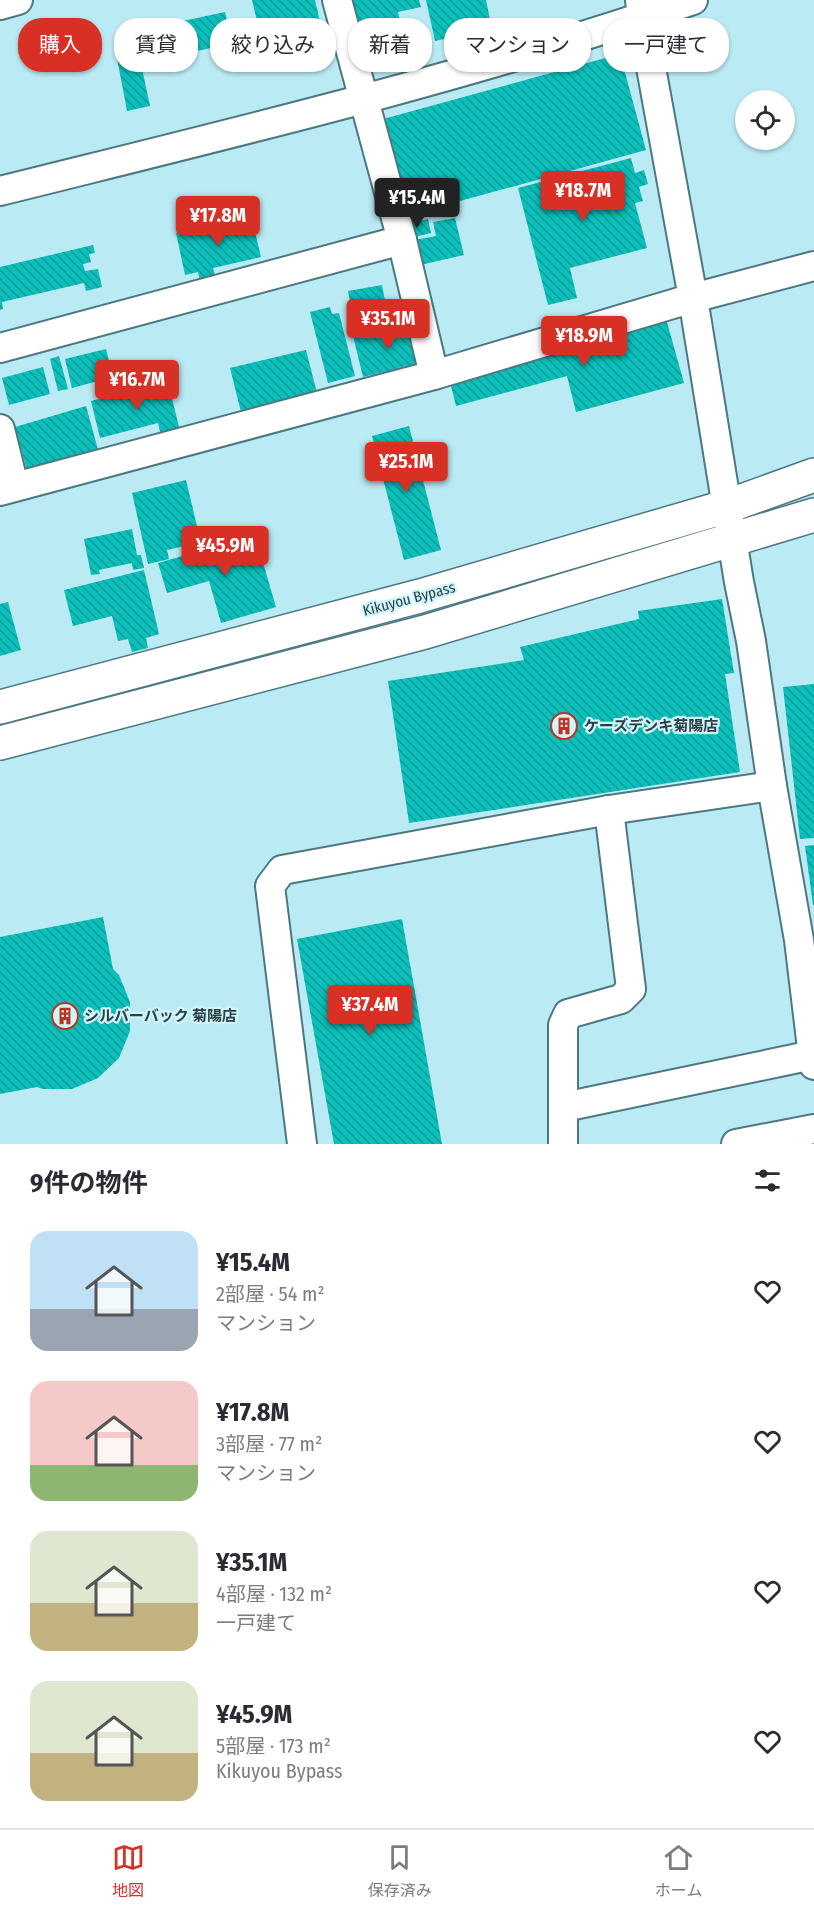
<!DOCTYPE html>
<html lang="ja">
<meta charset="utf-8">
<style>
body{margin:0;font-family:"Fira Sans Condensed","Noto Sans JP",sans-serif;background:#f7f7f7;color:#2b2b33;height:100vh;display:flex;flex-direction:column;font-size:22px;white-space:nowrap}
*{box-sizing:border-box;margin:0}
p{font-size:20px;color:#7c7c81}
.icon{flex:none;width:33px;height:33px;fill:none;stroke:currentColor;stroke-width:2;stroke-linecap:round;stroke-linejoin:round}
.map{position:relative;height:1144px;overflow:hidden}
.details{display:flex;flex-direction:column;background:#fff;flex:1}
.details>*{flex:none}
.banner{position:absolute;left:18px;top:18px;width:778px;height:54px;display:flex;gap:12px}
.tools{position:absolute;left:735px;top:90px;display:grid;gap:12px}
.tools a{display:grid;place-items:center;width:60px;height:60px;border-radius:50%;background:#fff;box-shadow:0 2px 4px #0004;font-size:30px}
.price{position:absolute;translate:-50% -51px;padding:0 14px;border-radius:6px;background:#d93025;color:#fff;font-size:20px;line-height:39px;filter:drop-shadow(0 2px 3px #0008)}
.price::after{content:'';position:absolute;left:50%;top:36px;width:18px;height:14px;margin-left:-9px;background:inherit;clip-path:polygon(0 0,100% 0,50% 100%)}
.price.active{background:#222;color:#fff}
ul{padding:0;list-style:none}
li{display:flex;align-items:center;gap:18px;height:150px;padding:0 30px}
li span{display:grid;place-items:center;flex:none;width:168px;height:120px;border-radius:18px;color:#555}
li>.icon{margin-inline-start:auto}
span .icon{width:72px;height:72px;fill:#fffc;stroke-width:1}
li b{font-size:26px}
h2{display:flex;justify-content:space-between;align-items:center;height:72px;padding:0 30px;font-size:26px}
.pill{padding:0 21px;border-radius:24px;background:#fff;box-shadow:0 2px 4px #0004;font-size:21px;line-height:54px}
.pill.active{background:#d93025;color:#fff}
.tab-bar{display:flex;justify-content:space-around;align-items:center;height:84px;border-top:2px solid #e1e1e2;background:#fff;font-size:16px;color:#7c7c81}
.tab-bar a{display:grid;justify-items:center;gap:3px}
.tab-bar .active{color:#d93025}
.map>svg:first-child{display:block}
.building{fill:url(#building-back-hatch)}
.lines{fill:none;stroke-linecap:round;stroke-linejoin:round}
.minor-casing{stroke:#4c7881;stroke-width:32}
.highway-casing{stroke:#4c7881;stroke-width:36}
.minor{stroke:#fff;stroke-width:28}
.highway{stroke:#fff;stroke-width:33}
.labels{text-anchor:middle;dominant-baseline:central;stroke-width:4.5;stroke-linejoin:round;paint-order:stroke}
.street-label{font-size:15px;fill:#2c4044;stroke:#cff5fd}
.poi-label{font-size:15px;font-weight:bold;fill:#2c4044;stroke:#cff5fd;text-anchor:start}
</style>
<div class="map">
<svg width="814" height="1144" viewBox="0 0 814 1144">
<defs>
<pattern id="building-back-hatch" width="6" height="6" patternUnits="userSpaceOnUse" patternTransform="scale(1.5)"><rect width="6" height="6" fill="#0cbfba"/><path d="M-1 5l2 2M0 0l6 6M5-1l2 2" fill="none" stroke="#0c9d99"/></pattern>
</defs>
<rect width="100%" height="100%" fill="#baeaf3"/>
<g class="building">
<path d="M252,0H315L327,52L268,67Z"/>
<path d="M347,0H419L421,7L398,12L401,24L372,31L369,19L352,23Z"/>
<path d="M426,0H486L492,29L435,41Z"/>
<path d="M225,12L228,25L238,23L242,42L156,59L150,28Z"/>
<path d="M139,54L150,106L127,111L117,58Z"/>
<path d="M620,54L646,150L402,217L376,121Z"/>
<path d="M631,158L635,173L644,170L648,184L639,187L643,201L635,203L647,248L570,268L577,298L548,305L518,188Z"/>
<path d="M251,215L261,257L213,268L217,283L201,286L198,272L185,275L176,233Z"/>
<path d="M455,218L464,255L420,265L414,240L436,236L433,222Z"/>
<path d="M428,219L431,233L407,239L403,225Z"/>
<path d="M93,245L95,253L89,254L91,262L83,264L85,271L98,269L102,287L86,291L84,283L2,302L3,309L0,310V267Z"/>
<path d="M382,285L386,306L352,313L348,291Z"/>
<path d="M330,307L332,314L339,313L355,376L328,383L310,312Z"/>
<path d="M665,315L684,383L576,412L567,376L456,406L448,374Z"/>
<path d="M412,321L422,362L398,368L400,378L390,381L387,371L363,377L353,336Z"/>
<path d="M106,349L113,377L72,388L65,359Z"/>
<path d="M306,350L319,401L243,420L230,368Z"/>
<path d="M59,356L68,389L58,391L50,359Z"/>
<path d="M43,367L50,394L9,405L2,378Z"/>
<path d="M168,382L180,431L161,436L158,423L100,438L91,401Z"/>
<path d="M86,406L99,453L28,474L15,427Z"/>
<path d="M409,426L441,550L404,560L372,436Z"/>
<path d="M186,480L202,547L194,548L193,544L167,550L169,559L148,564L132,493Z"/>
<path d="M132,529L137,555H141L144,568L133,570L132,563L99,570L100,574L91,575L84,539Z"/>
<path d="M255,535L276,607L221,623L209,581L167,593L158,563Z"/>
<path d="M144,570L159,634L146,638L148,648L132,652L128,639L118,641L112,616L73,626L64,590Z"/>
<path d="M722,599L734,673L725,674L740,772L409,823L388,681L524,660L520,647L639,619L638,611Z"/>
<path d="M8,602L21,650L0,656V604Z"/>
<path d="M814,684V838L800,839L783,687Z"/>
<path d="M814,845V905H813L805,846Z"/>
<path d="M103,917L113,969L119,975L130,1002V1031L119,1058L98,1078L72,1089H43L37,1087L0,1094V937Z"/>
<path d="M402,919L442,1144H334L297,939Z"/>
</g>
<g class="lines">
<defs>
<g id="minor">
<path d="M337,0L402,240L434,375"/>
<path d="M640,0L642,18L693,298L739,582L751,641L772,786L799,940L814,1065"/>
<path d="M0,5L18,0"/>
<path d="M0,191C232,133 466,78 693,0"/>
<path d="M0,348L402,240"/>
<path d="M0,429L14,486"/>
<path d="M0,491L434,375L693,298L814,266"/>
<path d="M564,1107L813,1055"/>
<path d="M302,1144L270,886L282,870L609,810L772,786"/>
<path d="M563,1144V1025L568,1014L621,999L631,989L609,810"/>
<path d="M736,1144L814,1129"/>
</g>
<g id="highway">
<path d="M0,707L420,596L728,506L814,475"/>
<path d="M0,743L425,632L814,515"/>
</g>
</defs>
<use href="#minor" class="minor-casing"/>
<use href="#highway" class="highway-casing"/>
<use href="#minor" class="minor"/>
<use href="#highway" class="highway"/>
</g>
<defs>
<symbol id="building-ring" viewBox="-11 -11 22 22"><circle r="9.5" fill="#cff5fd" stroke="#bf331d" stroke-width="1.5"/><path d="M-4-6H4V6H1V3H-1V6H-4ZM-2.5-4.3h1.7v1.8h-1.7ZM.8-4.3h1.7v1.8H.8ZM-2.5-1h1.7V.8h-1.7ZM.8-1h1.7V.8H.8Z" fill="#bf331d"/></symbol>
</defs>
<g fill-rule="evenodd">
<use href="#building-ring" x="549" y="711" width="30" height="30"/>
<use href="#building-ring" x="50" y="1001" width="30" height="30"/>
</g>
<g class="labels">
<g class="street-label">
<text transform="translate(409 599) rotate(-15)">Kikuyou Bypass</text>
</g>
<g class="poi-label">
<text x="584" y="726">ケーズデンキ菊陽店</text>
<text x="84" y="1016">シルバーバック 菊陽店</text>
</g>
</g>
</svg>
<div class="tools">
<a><svg class="icon" aria-label="locate" viewBox="0 0 24 24"><circle cx="12" cy="12" r="6"/><path d="M12 2v4M12 18v4M2 12h4M18 12h4"/></svg></a>
</div>
<b class="price" style="left:583px;top:222px">¥18.7M</b>
<b class="price active" style="left:417px;top:229px">¥15.4M</b>
<b class="price" style="left:218px;top:247px">¥17.8M</b>
<b class="price" style="left:388px;top:350px">¥35.1M</b>
<b class="price" style="left:584px;top:367px">¥18.9M</b>
<b class="price" style="left:137px;top:411px">¥16.7M</b>
<b class="price" style="left:406px;top:493px">¥25.1M</b>
<b class="price" style="left:225px;top:577px">¥45.9M</b>
<b class="price" style="left:370px;top:1036px">¥37.4M</b>
<div class="banner">
<a class="pill active">購入</a>
<a class="pill">賃貸</a>
<a class="pill">絞り込み</a>
<a class="pill">新着</a>
<a class="pill">マンション</a>
<a class="pill">一戸建て</a>
</div>
</div>
<section class="details">
<h2>9件の物件<svg class="icon" aria-label="filters" viewBox="0 0 24 24"><path d="M4 7h16M4 17h16"/><circle cx="9" cy="7" r="2"/><circle cx="15" cy="17" r="2"/></svg></h2>
<ul>
<li><span style="background:linear-gradient(#bfe0f5 65%,#9aa5b1 0)"><svg class="icon" aria-label="home" viewBox="0 0 24 24"><path d="M3 11l9-7 9 7M6 9v11h12V9"/></svg></span><div><b>¥15.4M</b><p>2部屋 · 54 m²</p><p>マンション</p></div><svg class="icon" aria-label="heart" viewBox="0 0 24 24"><path d="M12 20l-8-8c-3-5 5-10 8-4 3-6 11-1 8 4z"/></svg></li>
<li><span style="background:linear-gradient(#f6c9c9 70%,#8fb573 0)"><svg class="icon" aria-label="home" viewBox="0 0 24 24"><path d="M3 11l9-7 9 7M6 9v11h12V9"/></svg></span><div><b>¥17.8M</b><p>3部屋 · 77 m²</p><p>マンション</p></div><svg class="icon" aria-label="heart" viewBox="0 0 24 24"><path d="M12 20l-8-8c-3-5 5-10 8-4 3-6 11-1 8 4z"/></svg></li>
<li><span style="background:linear-gradient(#dfe7d0 60%,#c2b280 0)"><svg class="icon" aria-label="home" viewBox="0 0 24 24"><path d="M3 11l9-7 9 7M6 9v11h12V9"/></svg></span><div><b>¥35.1M</b><p>4部屋 · 132 m²</p><p>一戸建て</p></div><svg class="icon" aria-label="heart" viewBox="0 0 24 24"><path d="M12 20l-8-8c-3-5 5-10 8-4 3-6 11-1 8 4z"/></svg></li>
<li><span style="background:linear-gradient(#dfe7d0 60%,#c2b280 0)"><svg class="icon" aria-label="home" viewBox="0 0 24 24"><path d="M3 11l9-7 9 7M6 9v11h12V9"/></svg></span><div><b>¥45.9M</b><p>5部屋 · 173 m²</p><p>Kikuyou Bypass</p></div><svg class="icon" aria-label="heart" viewBox="0 0 24 24"><path d="M12 20l-8-8c-3-5 5-10 8-4 3-6 11-1 8 4z"/></svg></li>
</ul>
</section>
<nav class="tab-bar">
<a class="active"><svg class="icon" aria-label="map" viewBox="0 0 24 24"><path d="M3 6l6-2 6 2 6-2v14l-6 2-6-2-6 2zM9 4v14M15 6v14"/></svg>地図</a>
<a><svg class="icon" aria-label="saved" viewBox="0 0 24 24"><path d="M7 4h10v16l-5-4-5 4z"/></svg>保存済み</a>
<a><svg class="icon" aria-label="home" viewBox="0 0 24 24"><path d="M3 11l9-7 9 7M6 9v11h12V9"/></svg>ホーム</a>
</nav>
